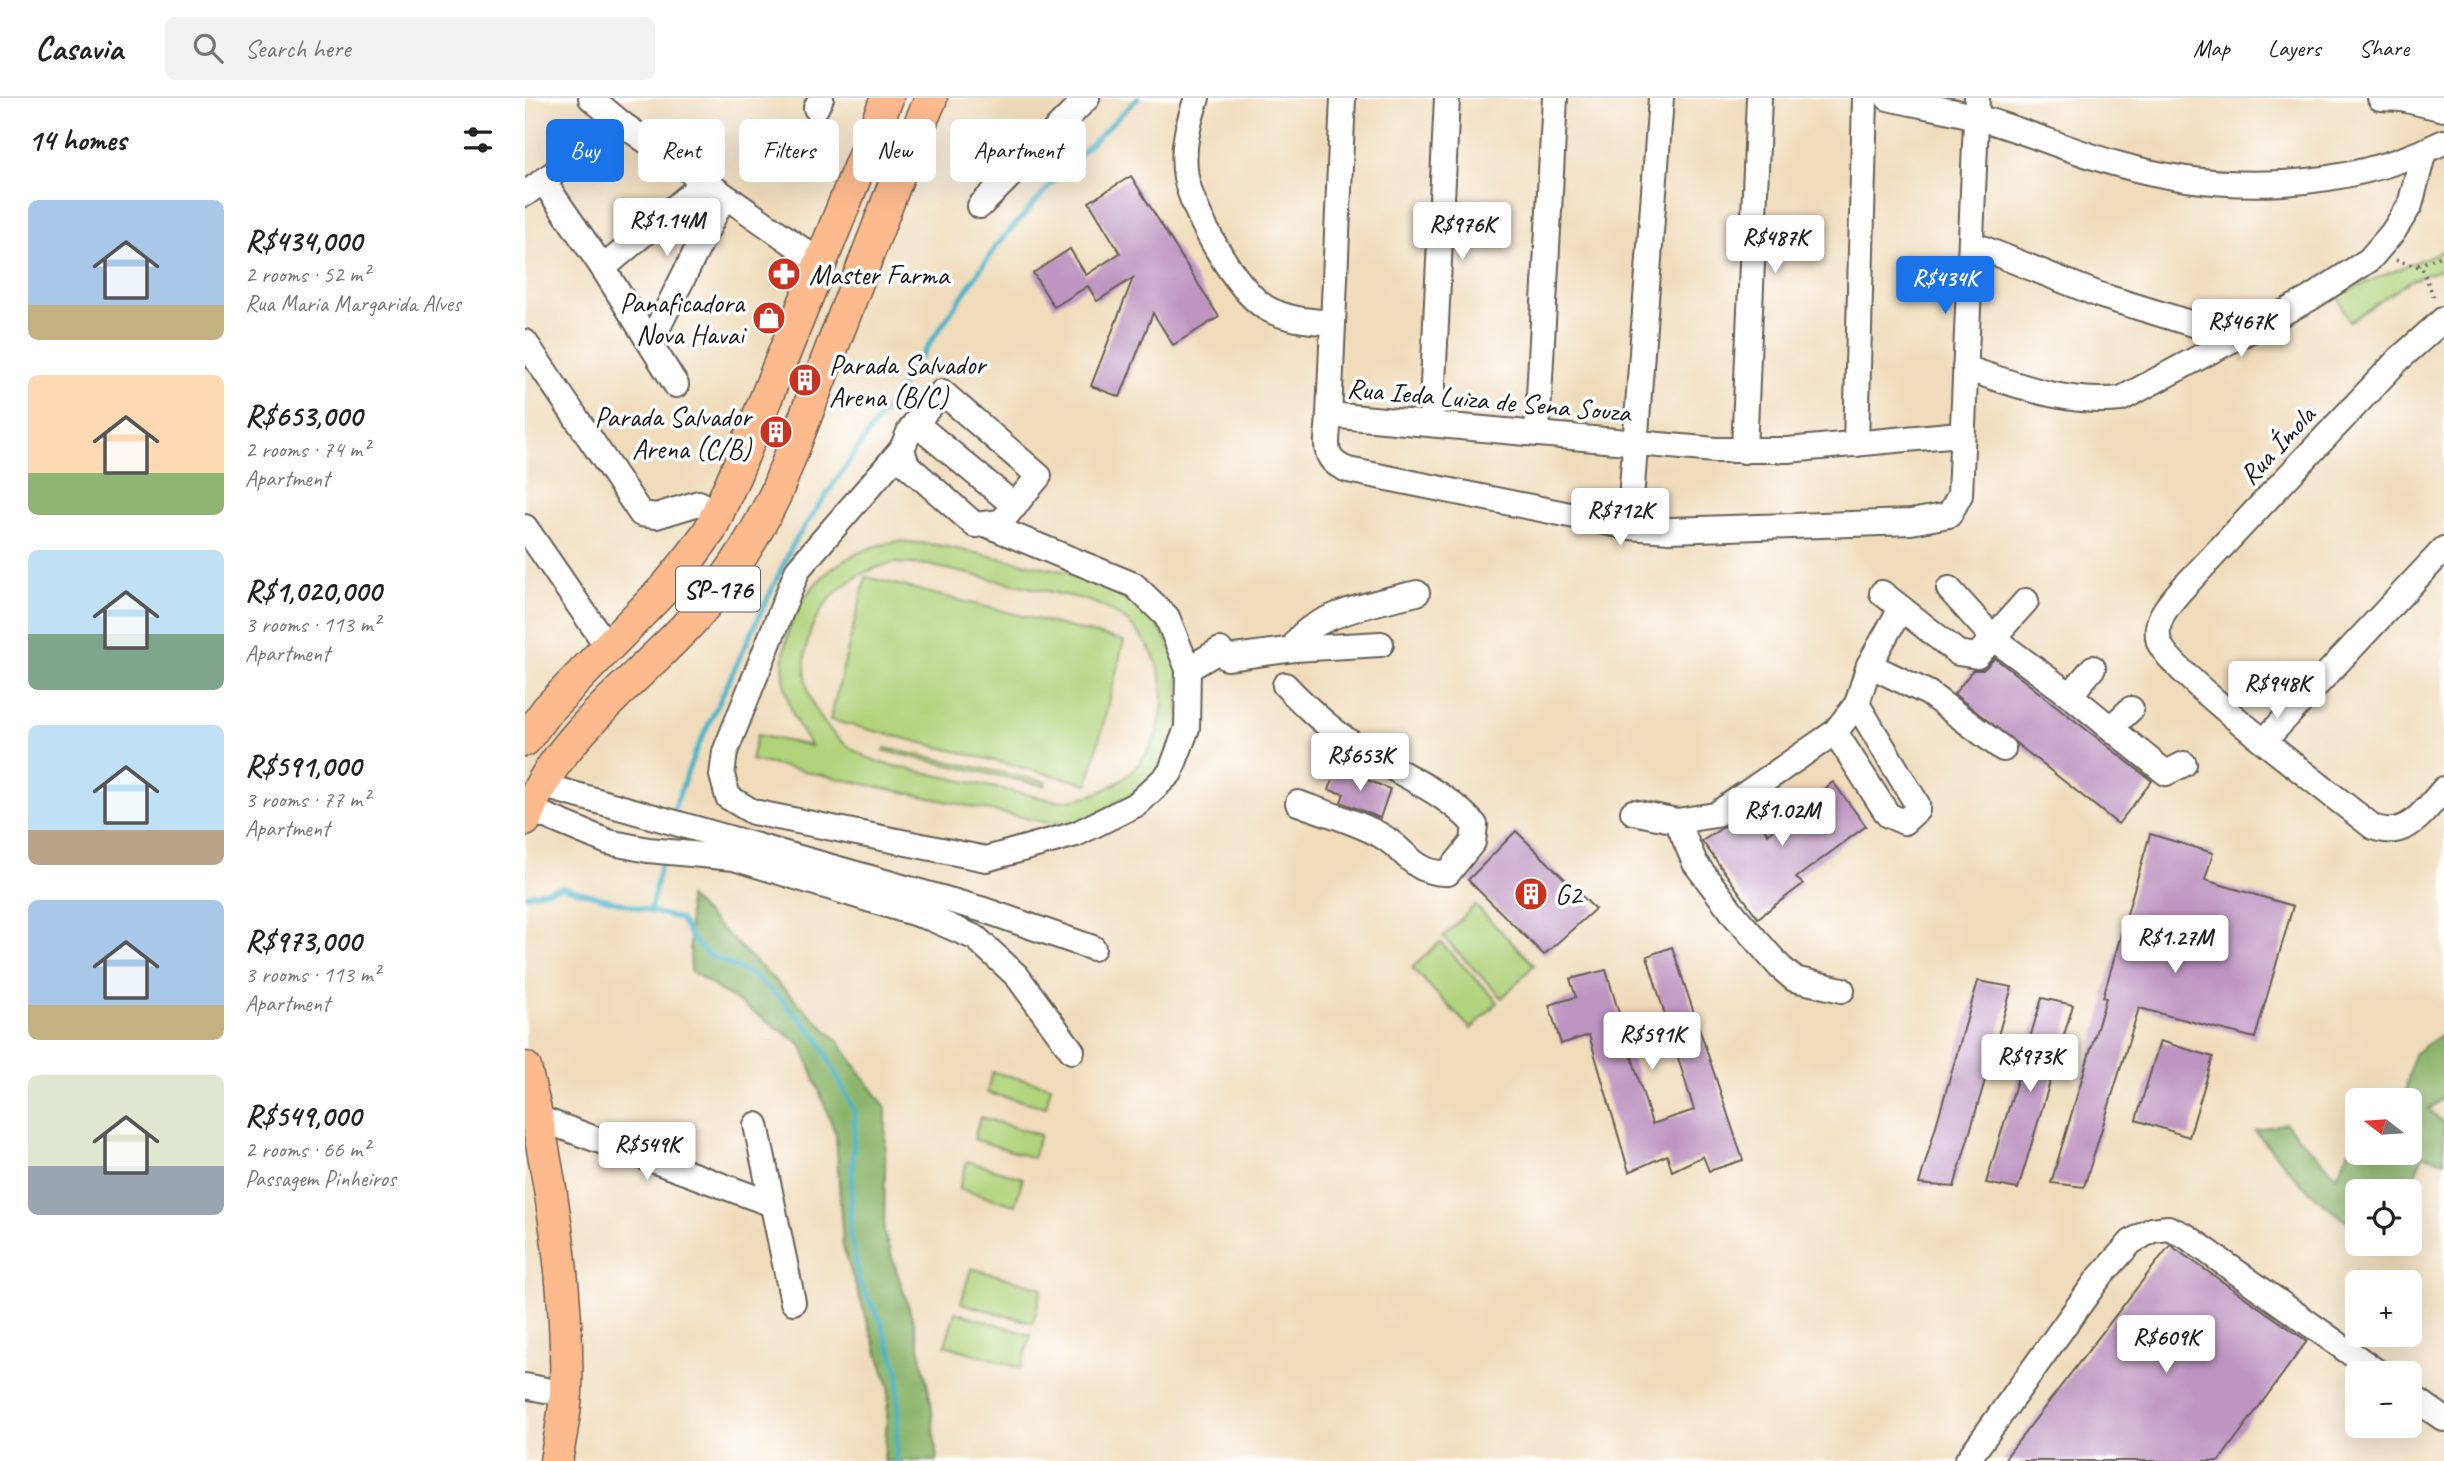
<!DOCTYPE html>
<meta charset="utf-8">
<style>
body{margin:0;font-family:Caveat,sans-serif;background:#f2f2f2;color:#222;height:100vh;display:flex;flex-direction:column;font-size:26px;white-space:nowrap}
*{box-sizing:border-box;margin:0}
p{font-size:23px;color:#767676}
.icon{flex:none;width:38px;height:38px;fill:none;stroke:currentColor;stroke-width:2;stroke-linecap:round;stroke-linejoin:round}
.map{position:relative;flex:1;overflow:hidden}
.sheet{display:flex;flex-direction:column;background:#fff;width:525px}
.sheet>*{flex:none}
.banner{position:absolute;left:21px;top:21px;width:665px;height:63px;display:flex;gap:14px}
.needle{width:46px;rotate:287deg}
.controls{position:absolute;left:1820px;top:990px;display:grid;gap:14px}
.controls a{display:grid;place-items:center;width:77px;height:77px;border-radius:10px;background:#fff;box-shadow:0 7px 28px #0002;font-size:35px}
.price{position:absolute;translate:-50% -60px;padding:0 16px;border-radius:7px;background:#fff;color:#222;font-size:23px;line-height:46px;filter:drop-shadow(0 2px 4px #0008)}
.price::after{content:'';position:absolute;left:50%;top:42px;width:21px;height:16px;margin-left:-10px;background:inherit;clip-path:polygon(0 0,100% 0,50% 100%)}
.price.on{background:#1a73e8;color:#fff}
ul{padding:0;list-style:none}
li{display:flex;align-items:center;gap:21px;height:175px;padding:0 28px}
li span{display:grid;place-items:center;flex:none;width:196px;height:140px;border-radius:10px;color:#555}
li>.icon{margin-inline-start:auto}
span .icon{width:84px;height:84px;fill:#fffc;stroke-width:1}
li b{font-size:30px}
h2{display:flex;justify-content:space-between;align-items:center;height:84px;padding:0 28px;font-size:30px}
.tag{padding:0 24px;border-radius:10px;background:#fff;box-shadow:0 7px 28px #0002;font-size:24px;line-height:63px}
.tag.on{background:#1a73e8;color:#fff}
header{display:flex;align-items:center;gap:42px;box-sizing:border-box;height:98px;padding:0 35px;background:#fff;border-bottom:2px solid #e0e0e0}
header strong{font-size:33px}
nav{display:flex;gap:38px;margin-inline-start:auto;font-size:24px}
.search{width:490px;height:63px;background:#f2f2f2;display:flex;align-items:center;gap:18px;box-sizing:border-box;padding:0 24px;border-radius:10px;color:#767676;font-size:26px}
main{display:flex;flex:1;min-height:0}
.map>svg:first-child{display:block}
.green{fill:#b1d37c;stroke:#66784c;stroke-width:2;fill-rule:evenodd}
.forest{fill:#8cb56c;stroke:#546844;stroke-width:2}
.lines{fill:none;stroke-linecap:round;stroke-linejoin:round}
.stream{stroke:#4ab4c8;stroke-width:5}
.building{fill:#be95c1}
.minor-casing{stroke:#665f54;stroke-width:28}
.major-casing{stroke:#665f54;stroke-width:35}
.path{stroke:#665f54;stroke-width:3.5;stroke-dasharray:2 5;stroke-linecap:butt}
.minor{stroke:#fff;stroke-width:24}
.major{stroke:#fcba8d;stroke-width:32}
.labels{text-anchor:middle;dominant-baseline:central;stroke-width:7;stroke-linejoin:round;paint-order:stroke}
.shield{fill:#fff;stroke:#606060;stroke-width:2}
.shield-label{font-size:26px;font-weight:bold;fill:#1c1c1c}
.poi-label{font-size:28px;fill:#1c1c1c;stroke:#fff;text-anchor:start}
.street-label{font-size:28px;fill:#1c1c1c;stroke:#fff}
</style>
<header>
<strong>Casavia</strong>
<div class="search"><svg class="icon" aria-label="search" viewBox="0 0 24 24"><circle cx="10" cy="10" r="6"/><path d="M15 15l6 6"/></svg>Search here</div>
<nav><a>Map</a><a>Layers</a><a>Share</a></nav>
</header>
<main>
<section class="sheet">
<h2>14 homes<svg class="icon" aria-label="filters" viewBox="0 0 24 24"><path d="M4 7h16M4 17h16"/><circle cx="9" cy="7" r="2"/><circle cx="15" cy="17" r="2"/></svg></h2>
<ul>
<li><span style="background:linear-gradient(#a9c7e8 75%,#c2b280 0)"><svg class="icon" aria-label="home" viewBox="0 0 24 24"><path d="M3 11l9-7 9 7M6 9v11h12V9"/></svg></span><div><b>R$434,000</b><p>2 rooms · 52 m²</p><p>Rua Maria Margarida Alves</p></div></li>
<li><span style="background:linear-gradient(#ffd9b3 70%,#8fb573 0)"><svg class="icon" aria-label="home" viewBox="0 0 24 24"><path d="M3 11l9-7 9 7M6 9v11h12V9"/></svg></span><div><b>R$653,000</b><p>2 rooms · 74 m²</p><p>Apartment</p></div></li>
<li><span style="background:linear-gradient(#bfe0f5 60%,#7fa58c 0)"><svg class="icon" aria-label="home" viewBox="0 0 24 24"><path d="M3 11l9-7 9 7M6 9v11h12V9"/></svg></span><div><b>R$1,020,000</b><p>3 rooms · 113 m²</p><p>Apartment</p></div></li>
<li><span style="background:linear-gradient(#bfe0f5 75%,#b9a48a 0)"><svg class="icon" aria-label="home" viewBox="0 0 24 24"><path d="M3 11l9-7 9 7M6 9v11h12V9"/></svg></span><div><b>R$591,000</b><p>3 rooms · 77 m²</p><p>Apartment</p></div></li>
<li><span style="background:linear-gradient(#a9c7e8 75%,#c2b280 0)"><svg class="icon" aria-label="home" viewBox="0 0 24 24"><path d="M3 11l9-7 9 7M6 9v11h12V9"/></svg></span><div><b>R$973,000</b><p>3 rooms · 113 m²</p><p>Apartment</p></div></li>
<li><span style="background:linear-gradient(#dfe7d0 65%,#9aa5b1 0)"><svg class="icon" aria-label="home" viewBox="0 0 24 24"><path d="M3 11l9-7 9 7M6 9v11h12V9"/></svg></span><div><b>R$549,000</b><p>2 rooms · 66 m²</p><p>Passagem Pinheiros</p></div></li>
</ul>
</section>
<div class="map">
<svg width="1919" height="1363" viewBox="0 0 1919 1363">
<rect width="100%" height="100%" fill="#fff"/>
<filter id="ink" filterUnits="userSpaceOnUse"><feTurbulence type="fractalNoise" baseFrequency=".0143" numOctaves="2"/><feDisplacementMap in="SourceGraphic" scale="14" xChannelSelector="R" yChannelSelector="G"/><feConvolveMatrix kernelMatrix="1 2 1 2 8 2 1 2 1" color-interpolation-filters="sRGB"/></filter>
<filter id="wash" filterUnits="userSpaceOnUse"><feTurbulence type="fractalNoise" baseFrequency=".00686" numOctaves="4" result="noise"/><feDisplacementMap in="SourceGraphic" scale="28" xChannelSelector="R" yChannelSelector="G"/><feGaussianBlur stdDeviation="1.57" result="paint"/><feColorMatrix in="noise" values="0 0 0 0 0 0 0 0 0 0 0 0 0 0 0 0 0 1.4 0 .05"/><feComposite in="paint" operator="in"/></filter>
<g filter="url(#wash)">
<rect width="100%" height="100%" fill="#f0dcbb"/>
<g class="green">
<path d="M1919,152V170L1885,183L1824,224L1812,197Z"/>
<path d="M374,443L412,447L562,478L596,491L625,515L653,563V637L625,685L561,722L524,725L226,662L232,637L286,648C224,563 273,458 374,443ZM369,465L403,467L558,501C678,537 657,697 532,703L360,666C248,632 256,489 369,465Z"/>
<path d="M341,479L599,543L563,686L305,622Z"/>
<path d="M360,650L521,684L520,688L359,653Z"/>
<path d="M950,807L1009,867L977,900L918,839Z"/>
<path d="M915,844L973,904L946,931L887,870Z"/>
<path d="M467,974L526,988L521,1009L462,995Z"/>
<path d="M455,1019L515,1037L508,1060L449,1041Z"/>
<path d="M442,1063L498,1080L490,1107L434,1091Z"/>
<path d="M446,1170L517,1190L508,1225L436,1205Z"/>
<path d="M430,1214L506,1237L496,1270L420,1247Z"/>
</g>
<g class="forest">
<path d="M163,799L312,942L361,1010L359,1135L389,1225L406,1304L412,1363H359L364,1289L318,1149L311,1037L276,946L166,873Z"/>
<path d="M1919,934V999L1904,1011L1919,1026V1063L1898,1057L1883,1094H1832V1132L1780,1090L1730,1033L1760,1025L1812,1078L1832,1036V1055H1885V1003H1871L1879,998L1889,956Z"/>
</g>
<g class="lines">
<g class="stream">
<path d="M147,716L169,657L269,444L472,147L539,72L613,0"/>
<path d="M2,797L37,789L155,821L167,841L182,856L228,878L255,900L293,940L330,1014L325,1131L335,1186L355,1221L374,1275L371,1363"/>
<path d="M125,814L137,759"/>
</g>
</g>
<g id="blocks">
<g class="building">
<path d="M606,78L694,219L648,247L628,215L595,299L566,288L608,180L572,203L563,188L529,209L508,175L545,151L561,177L595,155L564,104Z"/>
<path d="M1470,560L1627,683L1593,726L1429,596L1448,572H1458Z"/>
<path d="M812,670L865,691L855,720L816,704L819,696L804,692Z"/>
<path d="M1308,684L1341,728L1271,780L1278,786L1233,820L1177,743L1220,715L1225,724L1232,719L1243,736Z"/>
<path d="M991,733L1070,811L1019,857L943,782Z"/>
<path d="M1625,736L1688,755L1680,782L1768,808L1730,940L1614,910L1559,1089L1526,1085L1581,900L1578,899Z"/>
<path d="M1147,849L1218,1062L1184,1073L1178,1058L1147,1073L1142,1057L1104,1074L1064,937L1036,946L1024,907L1051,899L1045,881L1081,872L1127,1026L1169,1012L1122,858Z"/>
<path d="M1453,883L1487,889L1429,1089L1394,1086Z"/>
<path d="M1517,900L1548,907L1493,1091L1461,1085Z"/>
<path d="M1635,943L1688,959L1664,1039L1611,1022Z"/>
<path d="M1645,1147L1782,1243L1694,1363H1478Z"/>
</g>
</g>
</g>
<g filter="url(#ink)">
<use href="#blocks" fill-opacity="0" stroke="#665f54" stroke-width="2"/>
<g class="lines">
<defs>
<g id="minor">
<path d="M66,0L97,26L295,164"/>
<path d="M672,0C663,25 656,52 661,79C667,114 710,191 741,210C762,222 785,223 808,225"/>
<path d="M818,0L804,317L1190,352H1263L1435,336"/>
<path d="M1363,0C1392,7 1422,11 1451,19C1499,32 1545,53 1592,66C1699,97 1818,93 1919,44"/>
<path d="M1855,0L1877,1L1919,11"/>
<path d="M291,10L296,0"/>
<path d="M18,83L78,170L151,287"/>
<path d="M0,96L97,26"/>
<path d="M455,108L562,0"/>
<path d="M1447,146L1577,198L1710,239"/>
<path d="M78,170L180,84"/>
<path d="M1919,221L1873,262L1656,492C1643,507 1628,523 1634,544C1643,574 1813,701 1848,729C1882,742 1898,714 1919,691"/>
<path d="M126,243L199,98"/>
<path d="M0,244L116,416L131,418L174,405"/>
<path d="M1440,270C1492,287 1541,307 1596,301L1784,201L1844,162L1868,134L1885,107L1899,53"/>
<path d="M417,294L514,378L476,424L450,427L382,367L377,351L385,332Z"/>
<path d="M804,317C803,344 794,361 823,372L1104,429L1145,432L1386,424L1424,417L1435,397L1452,0"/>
<path d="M390,325L490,408"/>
<path d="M906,326L922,0"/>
<path d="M1012,336L1030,0"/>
<path d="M1331,346L1340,0"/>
<path d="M377,351L273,471L200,654L197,677L203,699L228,714L461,761L551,736L612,706L645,675L662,630L663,571L642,519L609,487L465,428"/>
<path d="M1219,353L1234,0"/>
<path d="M0,429L82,548"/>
<path d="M1104,429L1136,0"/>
<path d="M1424,491L1469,541L1545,597L1641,675L1659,666"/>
<path d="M1357,495L1433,555L1452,558L1501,503"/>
<path d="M856,546L769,551C773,519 863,502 892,495"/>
<path d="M702,560L769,551"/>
<path d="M1344,567L1403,595L1478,651"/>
<path d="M663,571L695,552"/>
<path d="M760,587C782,610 803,630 829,647C868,674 918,691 950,727L948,744L923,775C889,777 881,751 855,737C830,723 800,715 773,705"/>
<path d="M1545,597L1568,570"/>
<path d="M1586,630L1606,611"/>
<path d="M1310,634L1363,717L1379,724L1392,712V706L1332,606"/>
<path d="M1740,642L1919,451"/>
<path d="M16,687L459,812L568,850"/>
<path d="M4,711L83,744L123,752L209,760L405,820L451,840L492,878L547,953"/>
<path d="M1108,714L1152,723L1190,717L1310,634L1332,606L1344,567L1376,510"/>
<path d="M1152,723L1170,765L1211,819L1255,869L1269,881L1317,892"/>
<path d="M13,1020L247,1106"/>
<path d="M231,1027L268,1204"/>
<path d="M0,1288L41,1296"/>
<path d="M1885,1297L1919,1321"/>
<path d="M1442,1363L1573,1181L1606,1144L1627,1132L1643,1130L1661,1138L1855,1276"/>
</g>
<g id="major">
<path d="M0,642L22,612L141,489L167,457L185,432L212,372L362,0"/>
<path d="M0,722C27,642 115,580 170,519C204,481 229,441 251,395L371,83L406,0"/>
<path d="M0,970C25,1068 44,1192 41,1294C40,1317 35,1340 31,1363"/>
</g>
</defs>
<use href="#minor" class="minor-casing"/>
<use href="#major" class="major-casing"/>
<g class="path">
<path d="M1871,162L1897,170L1910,202"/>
<path d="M1893,167L1919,157"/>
</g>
<use href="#minor" class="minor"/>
<use href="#major" class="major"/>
</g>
</g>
<defs>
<symbol id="pharmacy-disc" viewBox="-11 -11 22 22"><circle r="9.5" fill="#c8321e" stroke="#fff"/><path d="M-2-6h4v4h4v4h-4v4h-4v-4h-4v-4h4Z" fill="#fff"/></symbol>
<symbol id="shop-disc" viewBox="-11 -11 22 22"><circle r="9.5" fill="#c8321e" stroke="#fff"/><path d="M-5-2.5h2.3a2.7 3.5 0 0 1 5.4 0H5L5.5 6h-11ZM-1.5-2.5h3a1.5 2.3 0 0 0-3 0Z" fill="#fff"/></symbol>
<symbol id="building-disc" viewBox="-11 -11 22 22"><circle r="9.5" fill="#c8321e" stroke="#fff"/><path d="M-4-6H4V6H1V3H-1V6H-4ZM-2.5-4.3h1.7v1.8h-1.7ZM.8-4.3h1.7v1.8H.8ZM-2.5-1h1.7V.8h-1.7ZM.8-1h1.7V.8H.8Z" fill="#fff"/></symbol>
</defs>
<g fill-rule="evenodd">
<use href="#pharmacy-disc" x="240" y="157" width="38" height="38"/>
<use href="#shop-disc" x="225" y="201" width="38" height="38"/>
<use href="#building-disc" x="261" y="263" width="38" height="38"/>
<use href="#building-disc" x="232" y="315" width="38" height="38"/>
<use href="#building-disc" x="987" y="777" width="38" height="38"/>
</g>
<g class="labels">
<rect class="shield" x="151" y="468.5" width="84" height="45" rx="5"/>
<g class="shield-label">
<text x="193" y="491">SP-176</text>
</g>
<g class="poi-label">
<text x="284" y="176">Master Farma</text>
<text x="219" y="204" text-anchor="end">Panaficadora<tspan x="219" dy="32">Nova Havai</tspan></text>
<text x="304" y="266">Parada Salvador<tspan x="304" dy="32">Arena (B/C)</tspan></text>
<text x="226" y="318" text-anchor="end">Parada Salvador<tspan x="226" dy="32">Arena (C/B)</tspan></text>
<text x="1030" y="796">G2</text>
</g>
<g class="street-label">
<text transform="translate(964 302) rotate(5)">Rua Ieda Luiza de Sena Souza</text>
<text transform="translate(1752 347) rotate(-47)">Rua Ímola</text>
</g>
</g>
</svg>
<div class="controls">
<a><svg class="needle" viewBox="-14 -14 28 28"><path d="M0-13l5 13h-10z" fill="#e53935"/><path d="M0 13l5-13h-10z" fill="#767676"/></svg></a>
<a><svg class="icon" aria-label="locate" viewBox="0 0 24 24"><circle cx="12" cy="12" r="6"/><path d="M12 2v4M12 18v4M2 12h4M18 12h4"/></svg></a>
<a>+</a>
<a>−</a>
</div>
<b class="price" style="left:142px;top:160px">R$1.14M</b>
<b class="price" style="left:937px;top:164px">R$976K</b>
<b class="price" style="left:1250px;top:177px">R$487K</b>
<b class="price on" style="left:1420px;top:218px">R$434K</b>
<b class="price" style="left:1716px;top:261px">R$467K</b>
<b class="price" style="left:1095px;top:450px">R$712K</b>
<b class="price" style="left:1752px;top:623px">R$948K</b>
<b class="price" style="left:835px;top:695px">R$653K</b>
<b class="price" style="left:1257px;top:750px">R$1.02M</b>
<b class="price" style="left:1650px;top:877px">R$1.27M</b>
<b class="price" style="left:1127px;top:974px">R$591K</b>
<b class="price" style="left:1505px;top:996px">R$973K</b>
<b class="price" style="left:122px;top:1084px">R$549K</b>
<b class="price" style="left:1641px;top:1277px">R$609K</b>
<div class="banner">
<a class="tag on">Buy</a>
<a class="tag">Rent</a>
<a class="tag">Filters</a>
<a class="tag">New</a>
<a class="tag">Apartment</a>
</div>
</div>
</main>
